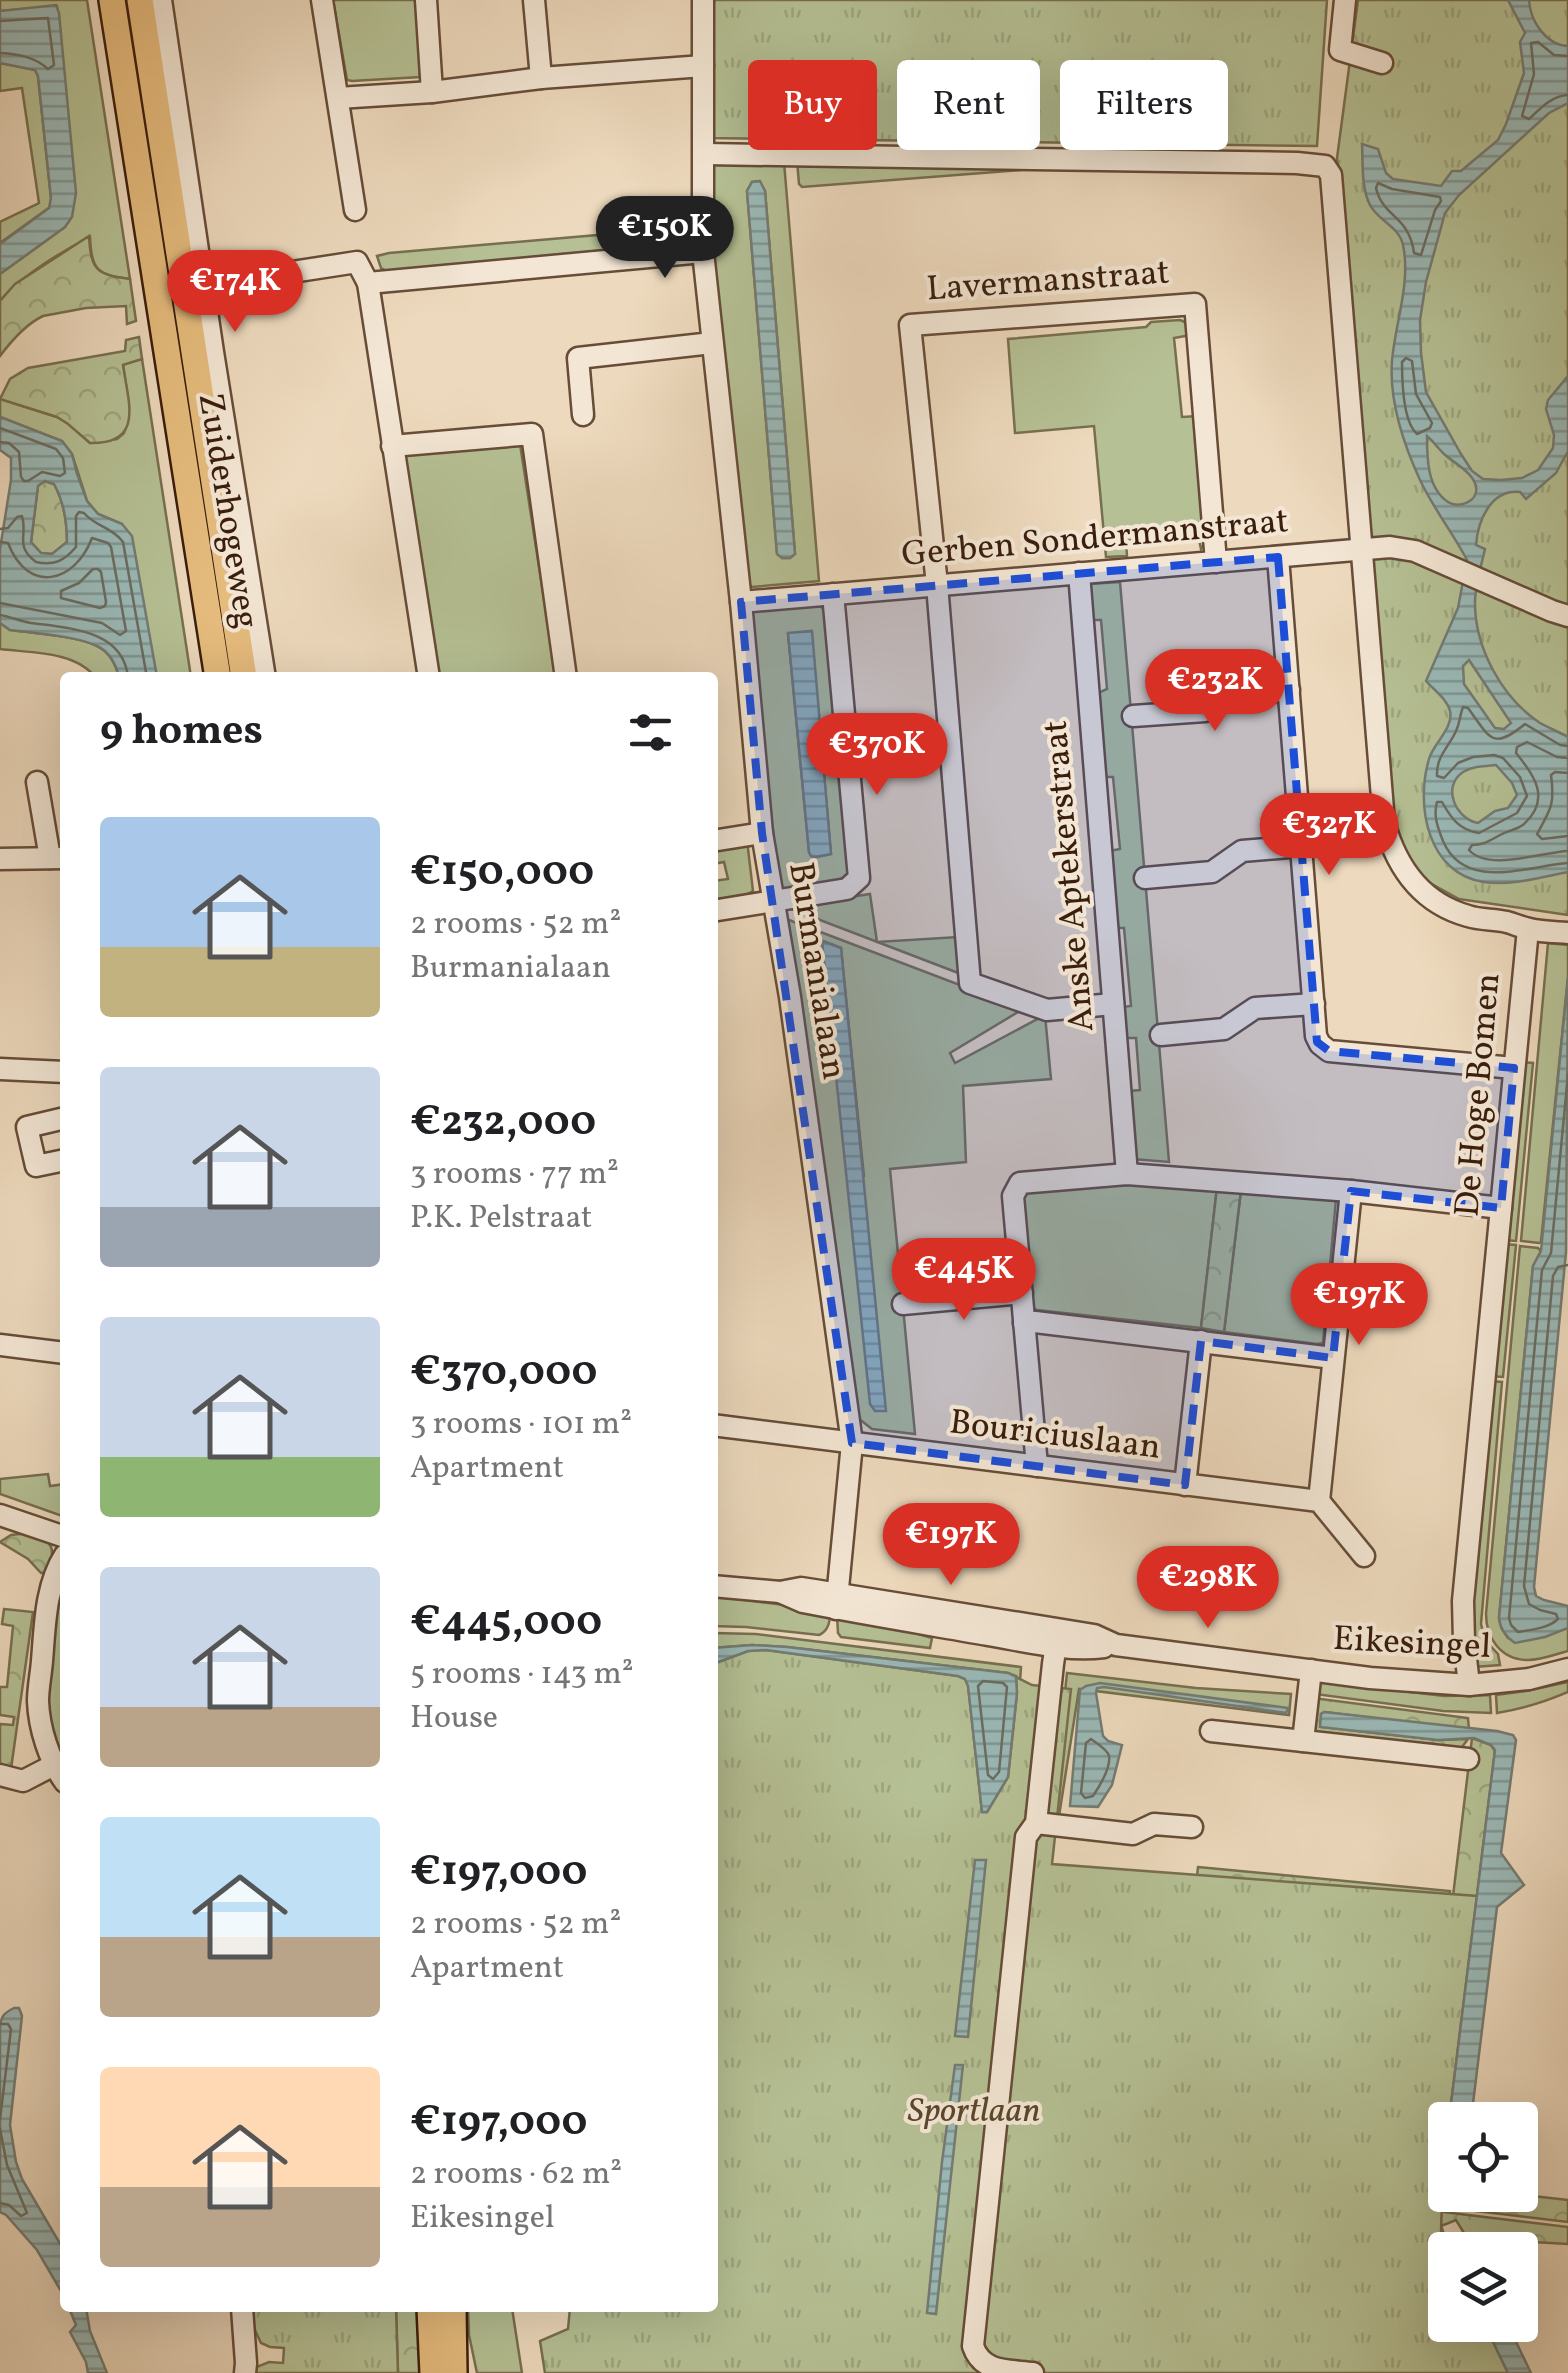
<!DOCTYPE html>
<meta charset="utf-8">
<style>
body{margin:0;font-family:Vollkorn,serif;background:#f6f6f6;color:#202124;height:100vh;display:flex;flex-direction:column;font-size:38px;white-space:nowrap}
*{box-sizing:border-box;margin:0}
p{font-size:32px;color:#757577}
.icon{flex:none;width:55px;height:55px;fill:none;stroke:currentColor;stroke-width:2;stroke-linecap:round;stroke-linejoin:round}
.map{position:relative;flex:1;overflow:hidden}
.drawer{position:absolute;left:60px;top:672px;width:658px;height:1640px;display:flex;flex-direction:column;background:#fff;border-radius:10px;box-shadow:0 10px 40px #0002}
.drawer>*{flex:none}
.banner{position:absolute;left:748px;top:60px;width:670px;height:90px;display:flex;gap:20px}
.fabs{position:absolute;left:1428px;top:2102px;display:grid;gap:20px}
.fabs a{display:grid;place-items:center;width:110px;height:110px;border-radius:10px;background:#fff;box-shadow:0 10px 40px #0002;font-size:50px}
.price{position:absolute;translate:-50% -85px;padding:0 22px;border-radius:35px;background:#d93025;color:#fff;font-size:32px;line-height:65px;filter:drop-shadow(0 2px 5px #0008)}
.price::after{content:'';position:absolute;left:50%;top:60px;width:30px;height:22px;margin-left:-15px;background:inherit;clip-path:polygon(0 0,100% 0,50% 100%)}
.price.selected{background:#222;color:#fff}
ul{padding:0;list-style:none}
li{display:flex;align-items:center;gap:30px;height:250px;padding:0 40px}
li span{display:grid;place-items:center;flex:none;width:280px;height:200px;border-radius:10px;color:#555}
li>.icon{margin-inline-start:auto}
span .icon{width:120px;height:120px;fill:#fffc;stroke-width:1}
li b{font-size:42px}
h2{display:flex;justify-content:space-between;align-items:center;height:120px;padding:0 40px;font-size:42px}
.chip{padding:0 35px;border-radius:10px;background:#fff;box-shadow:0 10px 40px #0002;font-size:35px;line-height:90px}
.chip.selected{background:#d93025;color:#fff}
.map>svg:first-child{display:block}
.green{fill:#b5c094;stroke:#786f50;stroke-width:2.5;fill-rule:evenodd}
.forest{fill:url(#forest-crowns);stroke:#786f50;stroke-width:2.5}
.park{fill:url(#park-tufts);stroke:#786f50;stroke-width:2.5}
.water{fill:url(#water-rules);stroke:#747b73;stroke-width:2.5;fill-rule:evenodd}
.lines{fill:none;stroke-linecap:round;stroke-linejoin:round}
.shore{stroke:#6a6c62;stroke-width:2.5}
.minor-casing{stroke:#674d38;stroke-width:25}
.major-casing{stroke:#3a1e0c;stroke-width:30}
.minor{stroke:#f3e6d4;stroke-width:20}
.major{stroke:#e6bc7e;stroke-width:25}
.marked{fill:#1d4ed8;fill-opacity:0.2;stroke:#1d4ed8;stroke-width:8;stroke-dasharray:20 12;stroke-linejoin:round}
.labels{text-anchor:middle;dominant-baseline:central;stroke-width:8;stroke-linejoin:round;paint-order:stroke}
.street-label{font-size:35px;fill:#3a1e0c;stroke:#f3e6d4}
.park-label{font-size:35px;font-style:italic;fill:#59462e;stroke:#f3e6d4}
</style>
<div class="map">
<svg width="1568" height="2373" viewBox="0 0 1568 2373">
<defs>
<pattern id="forest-crowns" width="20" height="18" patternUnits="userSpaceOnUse" patternTransform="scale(2.5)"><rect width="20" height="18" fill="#b5c094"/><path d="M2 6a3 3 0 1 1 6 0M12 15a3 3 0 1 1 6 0" fill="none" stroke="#9ca57e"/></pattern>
<pattern id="park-tufts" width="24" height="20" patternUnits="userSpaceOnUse" patternTransform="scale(2.5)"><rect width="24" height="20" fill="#b5c094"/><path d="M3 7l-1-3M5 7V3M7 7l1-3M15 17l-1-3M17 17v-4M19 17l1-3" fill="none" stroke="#9ca57e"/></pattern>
<pattern id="water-rules" width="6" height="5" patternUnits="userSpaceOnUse" patternTransform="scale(2.5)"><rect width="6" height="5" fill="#9ab9b7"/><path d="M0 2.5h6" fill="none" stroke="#7f9693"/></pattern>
</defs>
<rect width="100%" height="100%" fill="#edd9bd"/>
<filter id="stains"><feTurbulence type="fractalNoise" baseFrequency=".002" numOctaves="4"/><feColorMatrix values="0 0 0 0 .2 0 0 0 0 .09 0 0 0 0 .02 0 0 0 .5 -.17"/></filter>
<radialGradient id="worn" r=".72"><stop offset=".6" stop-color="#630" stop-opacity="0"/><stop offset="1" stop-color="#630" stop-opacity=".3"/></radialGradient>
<g class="green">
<path d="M0,0H87L130,279C98,275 91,271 90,237C57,254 24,274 0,301V274L65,227L57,6L0,11Z"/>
<path d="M333,0H417L420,77L352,81L347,80Z"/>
<path d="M0,63L35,70L38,76L51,198L50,207L0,243V222L39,203L22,88L0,91Z"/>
<path d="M797,160L1019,164L1021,170L802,187L799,184Z"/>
<path d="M711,162H784L819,581L752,587L746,582L711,252ZM759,181L765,191L795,554L790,558H782L777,553L747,191L752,182Z"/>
<path d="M691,227L688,240L679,243L387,271L381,268L377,256L389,253Z"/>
<path d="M1180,320L1187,323L1191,335L1174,338L1182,417L1198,416L1205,543L1201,549L1198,535L1126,541L1127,556L1106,557L1094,426L1015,433L1008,339L1146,327L1151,322Z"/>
<path d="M142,359L191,677H157L122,524L98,514L87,501L72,454L62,441L0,417V399L57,417L68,423L90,443L117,439L124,433L129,406L123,364Z"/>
<path d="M520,444L556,677H437L402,458L408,451Z"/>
<path d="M1120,582L1169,1162L1133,1159L1129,1091L1140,1090L1136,1038H1125L1122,1007L1131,1006L1124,928H1116L1109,851L1120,849L1113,777H1102L1096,694L1107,689L1101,620H1090L1089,584Z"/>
<path d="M819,604L828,615L850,870L846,877L815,888L778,891L749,612ZM811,631L831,854L817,857L811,856L809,852L788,634Z"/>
<path d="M0,623L10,630C33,633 77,636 97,646C110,652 116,665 119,677H95C75,651 31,653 0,649Z"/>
<path d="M747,840L753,891L746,895L713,900V881L728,879L724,862L713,864V845Z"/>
<path d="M870,894L877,942L958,937L961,974L786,907Z"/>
<path d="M781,917L1023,1009L950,1053L955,1063L1045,1015L1051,1079L963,1086L966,1162L890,1169L915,1434L872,1429L858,1418ZM823,941L841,948L864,1177L838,1085Z"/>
<path d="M1548,943L1568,945V977L1541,1242L1539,1243L1521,1241Z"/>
<path d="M1520,1062L1533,1063L1516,1241L1504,1240Z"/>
<path d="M1121,1180L1217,1187L1201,1328L1037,1310L1032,1307L1023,1193L1025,1189Z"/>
<path d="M1241,1190L1336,1199L1323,1343L1317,1344L1224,1332Z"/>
<path d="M1503,1244L1516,1245L1503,1377L1490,1376Z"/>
<path d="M1520,1246L1538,1248L1541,1251L1533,1266L1499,1618L1502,1629L1508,1638L1545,1636L1568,1628V1651C1556,1654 1539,1661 1526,1660C1500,1659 1486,1637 1486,1614Z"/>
<path d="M1490,1381L1502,1382L1481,1624L1485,1640L1498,1654L1500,1665L1474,1667L1470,1640Z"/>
<path d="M48,1474L50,1486L65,1484V1517L0,1494V1479Z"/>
<path d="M65,1568V1749L55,1748L46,1704L53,1614Z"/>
<path d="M713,1596L785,1605L830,1614C830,1623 828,1631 819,1635L746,1627L713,1626Z"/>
<path d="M837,1616L870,1620L932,1638L930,1648L841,1637L838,1633Z"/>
<path d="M713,1633L756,1634L1021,1667L1014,1765L982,1812L1016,1676L1008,1673L787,1647L752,1645L713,1648Z"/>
<path d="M1067,1673L1196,1688L1291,1694L1289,1715L1079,1689L1059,1816L1052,1815Z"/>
<path d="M1317,1681L1444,1696L1490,1695L1491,1713L1443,1711L1315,1694Z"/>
<path d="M1568,1682V1692C1545,1702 1522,1709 1497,1713L1496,1695L1526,1691Z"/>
<path d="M468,2308H512L522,2373H477L469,2335Z"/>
</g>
<g class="forest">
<path d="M89,236C91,270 96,275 130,279L136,321L127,324L126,306L86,308L43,316C26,324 12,340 0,356V301L15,284Z"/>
<path d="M139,337L142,359L123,365C128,402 145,444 90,443L68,424L57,417L0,399L10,379L28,368L125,351L126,340Z"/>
<path d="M44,481L54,484C64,502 67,522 67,542L52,554L41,553L31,542L38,485Z"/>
<path d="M1217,1187L1241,1190L1224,1332L1201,1328Z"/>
<path d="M29,1533C54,1542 56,1547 48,1572L41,1573L28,1559L0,1542L11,1535Z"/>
<path d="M4,1609L33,1612L11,1769L0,1765V1724L13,1725L14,1717L0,1715V1687H7L13,1626L2,1624Z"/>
<path d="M1313,1698L1468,1718L1469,1730L1325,1712L1321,1714V1727L1438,1740L1468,1739L1462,1747L1443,1752L1320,1738L1312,1731Z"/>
<path d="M1472,1738L1491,1745L1495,1751L1449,2120H1445V2155L1442,2180L1445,2195H1511L1524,2200L1533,2196L1568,2200V2222L1419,2204L1417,2196Z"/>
<path d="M1198,1867L1450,1891L1439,1982L1196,1885Z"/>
<path d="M1427,2210L1568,2227V2244L1467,2238L1456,2220L1441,2226L1450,2250H1445Z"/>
<path d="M396,2308H421L424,2373H398Z"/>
</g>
<g class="park">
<path d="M708,0H1327L1317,146L706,138Z"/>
<path d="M1358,0H1568V915L1459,899L1412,873L1390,825L1337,158Z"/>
<path d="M766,1650L958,1676L965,1679L968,1685L982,1812H987L1008,1777L1017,1693L1016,1677L1032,1685L1071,1689L1052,1864L1477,1896L1449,2120H1445L1441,2231L1450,2250H1445V2325H1485L1508,2373H545L540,2341L568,2329L570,2308H712L713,1664L748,1651Z"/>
<path d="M251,2308H396L398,2373H253L254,2368L269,2362L283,2363L284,2348L270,2347L261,2343L253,2326Z"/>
</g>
<g class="water">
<path d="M1508,0H1529C1530,21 1546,45 1568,46V103L1549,113L1459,195L1445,213L1426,282L1420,320L1421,353L1426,392L1461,454L1472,471L1483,479L1501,480L1522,478L1538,470L1553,448L1554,435L1546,409L1548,400L1568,376V451L1556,473L1526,499L1520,492C1491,489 1478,520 1476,545L1485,549C1481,567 1475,585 1475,603C1475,648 1502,698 1540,723C1549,728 1559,732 1568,737V872C1541,877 1512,886 1484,882C1428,874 1415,806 1429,759C1433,744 1454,728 1450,711C1447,699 1434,690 1426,681L1458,608L1467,560C1453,533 1433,508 1420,480C1403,443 1389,401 1392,361C1395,323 1411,284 1403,245C1399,226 1378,221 1370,205C1361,188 1363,162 1362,144L1378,149L1386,173L1393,179L1441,186L1452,171H1461L1498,140L1506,124L1524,73L1520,42L1525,33ZM1427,436C1432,440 1437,447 1443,453C1453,463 1472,471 1476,486C1479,502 1458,509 1448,502C1427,488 1427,458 1427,436ZM1469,660L1511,723L1504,729L1495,728L1464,684L1463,666ZM1496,765L1512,783L1517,795L1508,808L1495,811L1478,823C1456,819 1441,787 1463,772C1473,766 1485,766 1496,765Z"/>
<path d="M56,5L59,13L76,193L72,217L65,227L0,274V244L49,208L51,198L38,76L35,70L0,63V11Z"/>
<path d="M760,181L765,191L795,554L790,558H782L777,554L747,191L752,182Z"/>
<path d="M0,417L62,441L72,454L77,474L87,501L98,514L122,524L132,536L157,677H119C116,665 110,652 97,646C77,636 33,633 10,630L0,623V549L11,480V458L0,450ZM45,481L54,484C64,502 67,522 67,542L52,554L41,553L31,542L38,486Z"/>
<path d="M812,631L831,854L816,857L811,856L809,852L788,633Z"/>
<path d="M822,941L841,948L886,1411H875L870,1404Z"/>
<path d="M1568,977L1566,1252L1534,1587L1536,1596L1544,1600L1568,1606V1628L1545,1637L1515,1643C1506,1637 1500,1629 1499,1618L1533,1266L1541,1251Z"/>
<path d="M752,1645L787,1647L1008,1673L1016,1677L1017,1693L1008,1777L987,1812H982L968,1686L965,1679L958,1676L766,1650L748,1651L713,1664V1648Z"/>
<path d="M1100,1683L1288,1708L1286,1713L1104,1687L1097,1688L1096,1693L1103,1736L1108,1741L1122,1745L1112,1785L1098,1807L1070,1806L1080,1690L1086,1686Z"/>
<path d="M1324,1712L1497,1731L1513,1735L1516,1740L1501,1853L1524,1885L1497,1907L1471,2120H1449L1495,1750L1491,1745L1474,1738L1438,1740L1320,1727L1321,1714Z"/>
<path d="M975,1860H986L968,2037L955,2036Z"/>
<path d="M14,2008H19L22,2016L10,2125L16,2162L22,2179L65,2252V2298L37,2250L6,2215L0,2212V2027C1,2016 4,2013 14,2008Z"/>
<path d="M955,2065H963L936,2314L927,2313L942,2162Z"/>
<path d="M69,2308H86L90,2331L107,2373H88L86,2362L70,2332L76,2325Z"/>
<path d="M1485,2325H1508L1531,2373H1508Z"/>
</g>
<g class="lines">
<g class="shore">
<path d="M0,21L48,18L54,65L48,69C35,57 18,54 0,53"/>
<path d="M1568,56L1554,55L1538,42L1531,43L1534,74L1522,116L1529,119C1541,108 1551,96 1568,95"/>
<path d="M1378,183L1392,189L1440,197L1441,201L1435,210L1421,255L1414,253C1409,215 1383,218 1376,188Z"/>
<path d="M1406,358L1412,361L1416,394L1432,423L1430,428L1417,434C1403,422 1402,382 1402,362Z"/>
<path d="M0,428L56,449L63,458L65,473L60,476L42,472L28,481H24L21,477L19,452L9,443L0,442"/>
<path d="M0,529L8,528L17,517L22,516C28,536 14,545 36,562C54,566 64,561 76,547V516L79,512L84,513C96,527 112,527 123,542L147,678"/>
<path d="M0,542L8,543C28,595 75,583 92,538L108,543L111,547L126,631L120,635L102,623L0,603"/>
<path d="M93,569H98L101,572L106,602L105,606L100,608L61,598V591L79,583Z"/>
<path d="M0,615C11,617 20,621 31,623C69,628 124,630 128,678"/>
<path d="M1568,746L1560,745L1525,724C1492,751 1490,738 1468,708L1463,707C1460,714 1460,723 1456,731C1449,747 1436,756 1437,776L1444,778L1458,763L1473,757L1494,755L1503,758L1520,777L1527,796L1517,813L1479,833C1459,830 1451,818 1442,802H1437C1433,816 1438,828 1443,841C1465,892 1527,866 1568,863"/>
<path d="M1568,758L1557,757L1527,742L1517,747L1516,753C1535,776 1551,799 1524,824C1517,830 1509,830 1502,834C1490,840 1485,845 1472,845L1469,850C1489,872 1541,852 1568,851"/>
<path d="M1568,773L1555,772L1551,775C1555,804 1551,809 1537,834L1542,839L1568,836"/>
<path d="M1568,1074L1551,1253L1542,1270L1509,1618L1511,1625L1518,1632C1531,1630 1549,1628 1558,1619L1556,1614L1540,1610L1529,1604L1524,1586L1553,1276L1558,1267L1568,1265"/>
<path d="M983,1681L1003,1683L1007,1687L999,1772L993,1779L988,1775L978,1686Z"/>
<path d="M1091,1739C1096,1743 1108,1750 1109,1756C1111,1768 1099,1787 1093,1796L1085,1798L1081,1793L1086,1743Z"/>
<path d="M0,2024H8L11,2029L0,2119"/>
<path d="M0,2129L7,2165L27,2213L21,2216L9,2205L0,2203"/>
</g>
<defs>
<g id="minor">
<path d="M161,0L213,352L265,678"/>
<path d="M322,0L355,210"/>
<path d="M426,0L432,92"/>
<path d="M534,0L541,78"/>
<path d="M703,0V252L741,602L762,833L790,997L852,1443L836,1609"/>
<path d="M1345,0L1340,50L1382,63"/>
<path d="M338,98L432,92L541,78L703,66"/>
<path d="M705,154L1297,163L1325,166L1331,175L1384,822C1396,866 1421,903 1468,916C1480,920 1494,919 1507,922C1514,924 1521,927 1529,929C1542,932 1555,932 1568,933"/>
<path d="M368,283L429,678"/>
<path d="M215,284L357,262L368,283L703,252"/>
<path d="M583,415L578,358L712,343"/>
<path d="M392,446L532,434L566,678"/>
<path d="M1278,557L1316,1036L1320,1044L1329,1051L1514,1068"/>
<path d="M1079,573L1127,1174"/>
<path d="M741,602L1390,547L1415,551L1552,611L1568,616"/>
<path d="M1133,716L1205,711L1223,696L1289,690"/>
<path d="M37,782L50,858"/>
<path d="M712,841L762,833"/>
<path d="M0,859L65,858"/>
<path d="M1145,878L1212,872L1242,851L1301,846"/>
<path d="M712,911L847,889L859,878L833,594"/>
<path d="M1113,1004L1047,1010L970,983L937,585L910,325L1195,304L1216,562"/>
<path d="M1161,1035L1224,1029L1255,1008L1314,1004"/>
<path d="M0,1069L65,1072"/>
<path d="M65,1118L27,1127L36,1166L65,1160"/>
<path d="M903,1304L1022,1293"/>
<path d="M1024,1323L1035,1322L1333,1358"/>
<path d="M0,1345L65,1353"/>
<path d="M712,1425L1319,1501L1364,1556"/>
<path d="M1037,1466L1013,1196L1020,1183L1127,1174L1351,1191L1501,1208"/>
<path d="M1185,1485L1201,1341"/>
<path d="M1319,1501L1351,1191"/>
<path d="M0,1515L65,1537"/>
<path d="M65,1555C45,1586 45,1626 42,1661C41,1674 38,1688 38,1701C39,1728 49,1760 65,1782"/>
<path d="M712,1586L780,1592L801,1588L814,1590L1094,1635L1116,1645L1370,1678L1469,1685L1529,1679L1568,1669"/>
<path d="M780,1592L803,1602C864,1614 926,1624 988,1635C1025,1641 1067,1652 1104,1647"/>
<path d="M1469,1685L1464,1641L1463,1601L1528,929"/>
<path d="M1211,1731L1468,1759"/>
<path d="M1303,1741L1311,1670"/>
<path d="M0,1775L23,1781L54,1765"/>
<path d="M1036,1823L1133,1834L1154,1824L1192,1827"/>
<path d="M242,2308L246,2363L245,2373"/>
<path d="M1033,2373C1008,2370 982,2373 973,2346L1026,1837L1036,1823L1053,1664L1058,1630"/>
</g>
<g id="major">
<path d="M112,0L218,678"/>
<path d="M140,0L244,678"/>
<path d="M430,2308L433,2373"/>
<path d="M453,2308L454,2373"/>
</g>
</defs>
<use href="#minor" class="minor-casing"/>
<use href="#major" class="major-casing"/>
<use href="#minor" class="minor"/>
<use href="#major" class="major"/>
</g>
<path class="marked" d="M1278,557L1317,1042L1329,1051L1514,1068L1501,1208L1351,1191L1333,1358L1201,1341L1185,1485L852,1443L762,833L741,602Z"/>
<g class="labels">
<g class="street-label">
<text transform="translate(1048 282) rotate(-4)">Lavermanstraat</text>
<text transform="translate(227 511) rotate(81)">Zuiderhogeweg</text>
<text transform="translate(1095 539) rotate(-5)">Gerben Sondermanstraat</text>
<text transform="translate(1070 876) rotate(-95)">Anske Aptekerstraat</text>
<text transform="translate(816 971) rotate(81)">Burmanialaan</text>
<text transform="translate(1479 1095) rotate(-85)">De Hoge Bomen</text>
<text transform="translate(1055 1436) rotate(7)">Bouriciuslaan</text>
<text transform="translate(1412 1644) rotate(3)">Eikesingel</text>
</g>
<g class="park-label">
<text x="974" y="2112">Sportlaan</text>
</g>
</g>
<rect width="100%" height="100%" filter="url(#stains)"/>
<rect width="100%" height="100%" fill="url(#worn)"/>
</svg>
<div class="fabs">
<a><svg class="icon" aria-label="locate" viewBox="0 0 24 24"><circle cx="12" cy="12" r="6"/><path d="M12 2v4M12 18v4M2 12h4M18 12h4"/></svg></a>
<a><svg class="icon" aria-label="layers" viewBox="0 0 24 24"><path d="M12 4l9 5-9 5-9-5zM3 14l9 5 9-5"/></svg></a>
</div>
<b class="price selected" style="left:665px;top:281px">€150K</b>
<b class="price" style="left:235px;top:335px">€174K</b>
<b class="price" style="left:1215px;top:734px">€232K</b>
<b class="price" style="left:877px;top:798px">€370K</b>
<b class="price" style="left:1329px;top:878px">€327K</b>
<b class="price" style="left:964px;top:1323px">€445K</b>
<b class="price" style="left:1359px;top:1348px">€197K</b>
<b class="price" style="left:951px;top:1588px">€197K</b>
<b class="price" style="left:1208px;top:1631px">€298K</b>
<div class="banner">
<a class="chip selected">Buy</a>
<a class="chip">Rent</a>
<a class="chip">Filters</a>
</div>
<section class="drawer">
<h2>9 homes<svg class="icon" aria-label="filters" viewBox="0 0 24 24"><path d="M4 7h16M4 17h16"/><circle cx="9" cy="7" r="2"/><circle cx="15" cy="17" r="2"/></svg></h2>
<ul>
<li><span style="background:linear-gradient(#a9c7e8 65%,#c2b280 0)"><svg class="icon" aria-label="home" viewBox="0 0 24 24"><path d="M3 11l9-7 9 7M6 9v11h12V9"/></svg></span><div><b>€150,000</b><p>2 rooms · 52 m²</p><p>Burmanialaan</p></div></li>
<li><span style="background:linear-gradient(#c9d6e8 70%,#9aa5b1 0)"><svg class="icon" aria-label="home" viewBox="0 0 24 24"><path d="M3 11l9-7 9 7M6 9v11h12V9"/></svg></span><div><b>€232,000</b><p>3 rooms · 77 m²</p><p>P.K. Pelstraat</p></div></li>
<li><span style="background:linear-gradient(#c9d6e8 70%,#8fb573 0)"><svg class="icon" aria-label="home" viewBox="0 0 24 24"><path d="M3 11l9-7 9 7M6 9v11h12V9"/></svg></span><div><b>€370,000</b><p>3 rooms · 101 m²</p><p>Apartment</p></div></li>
<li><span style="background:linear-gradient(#c9d6e8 70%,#b9a48a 0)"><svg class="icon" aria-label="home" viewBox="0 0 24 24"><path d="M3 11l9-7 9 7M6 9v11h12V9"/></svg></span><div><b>€445,000</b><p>5 rooms · 143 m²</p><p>House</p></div></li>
<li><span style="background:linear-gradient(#bfe0f5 60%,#b9a48a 0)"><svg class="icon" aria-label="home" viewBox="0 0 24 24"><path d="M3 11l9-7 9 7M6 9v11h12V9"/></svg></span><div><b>€197,000</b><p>2 rooms · 52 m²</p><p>Apartment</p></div></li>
<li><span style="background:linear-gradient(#ffd9b3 60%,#b9a48a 0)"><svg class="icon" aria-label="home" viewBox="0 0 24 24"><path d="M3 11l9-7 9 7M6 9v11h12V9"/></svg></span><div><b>€197,000</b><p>2 rooms · 62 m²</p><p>Eikesingel</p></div></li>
</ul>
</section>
</div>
